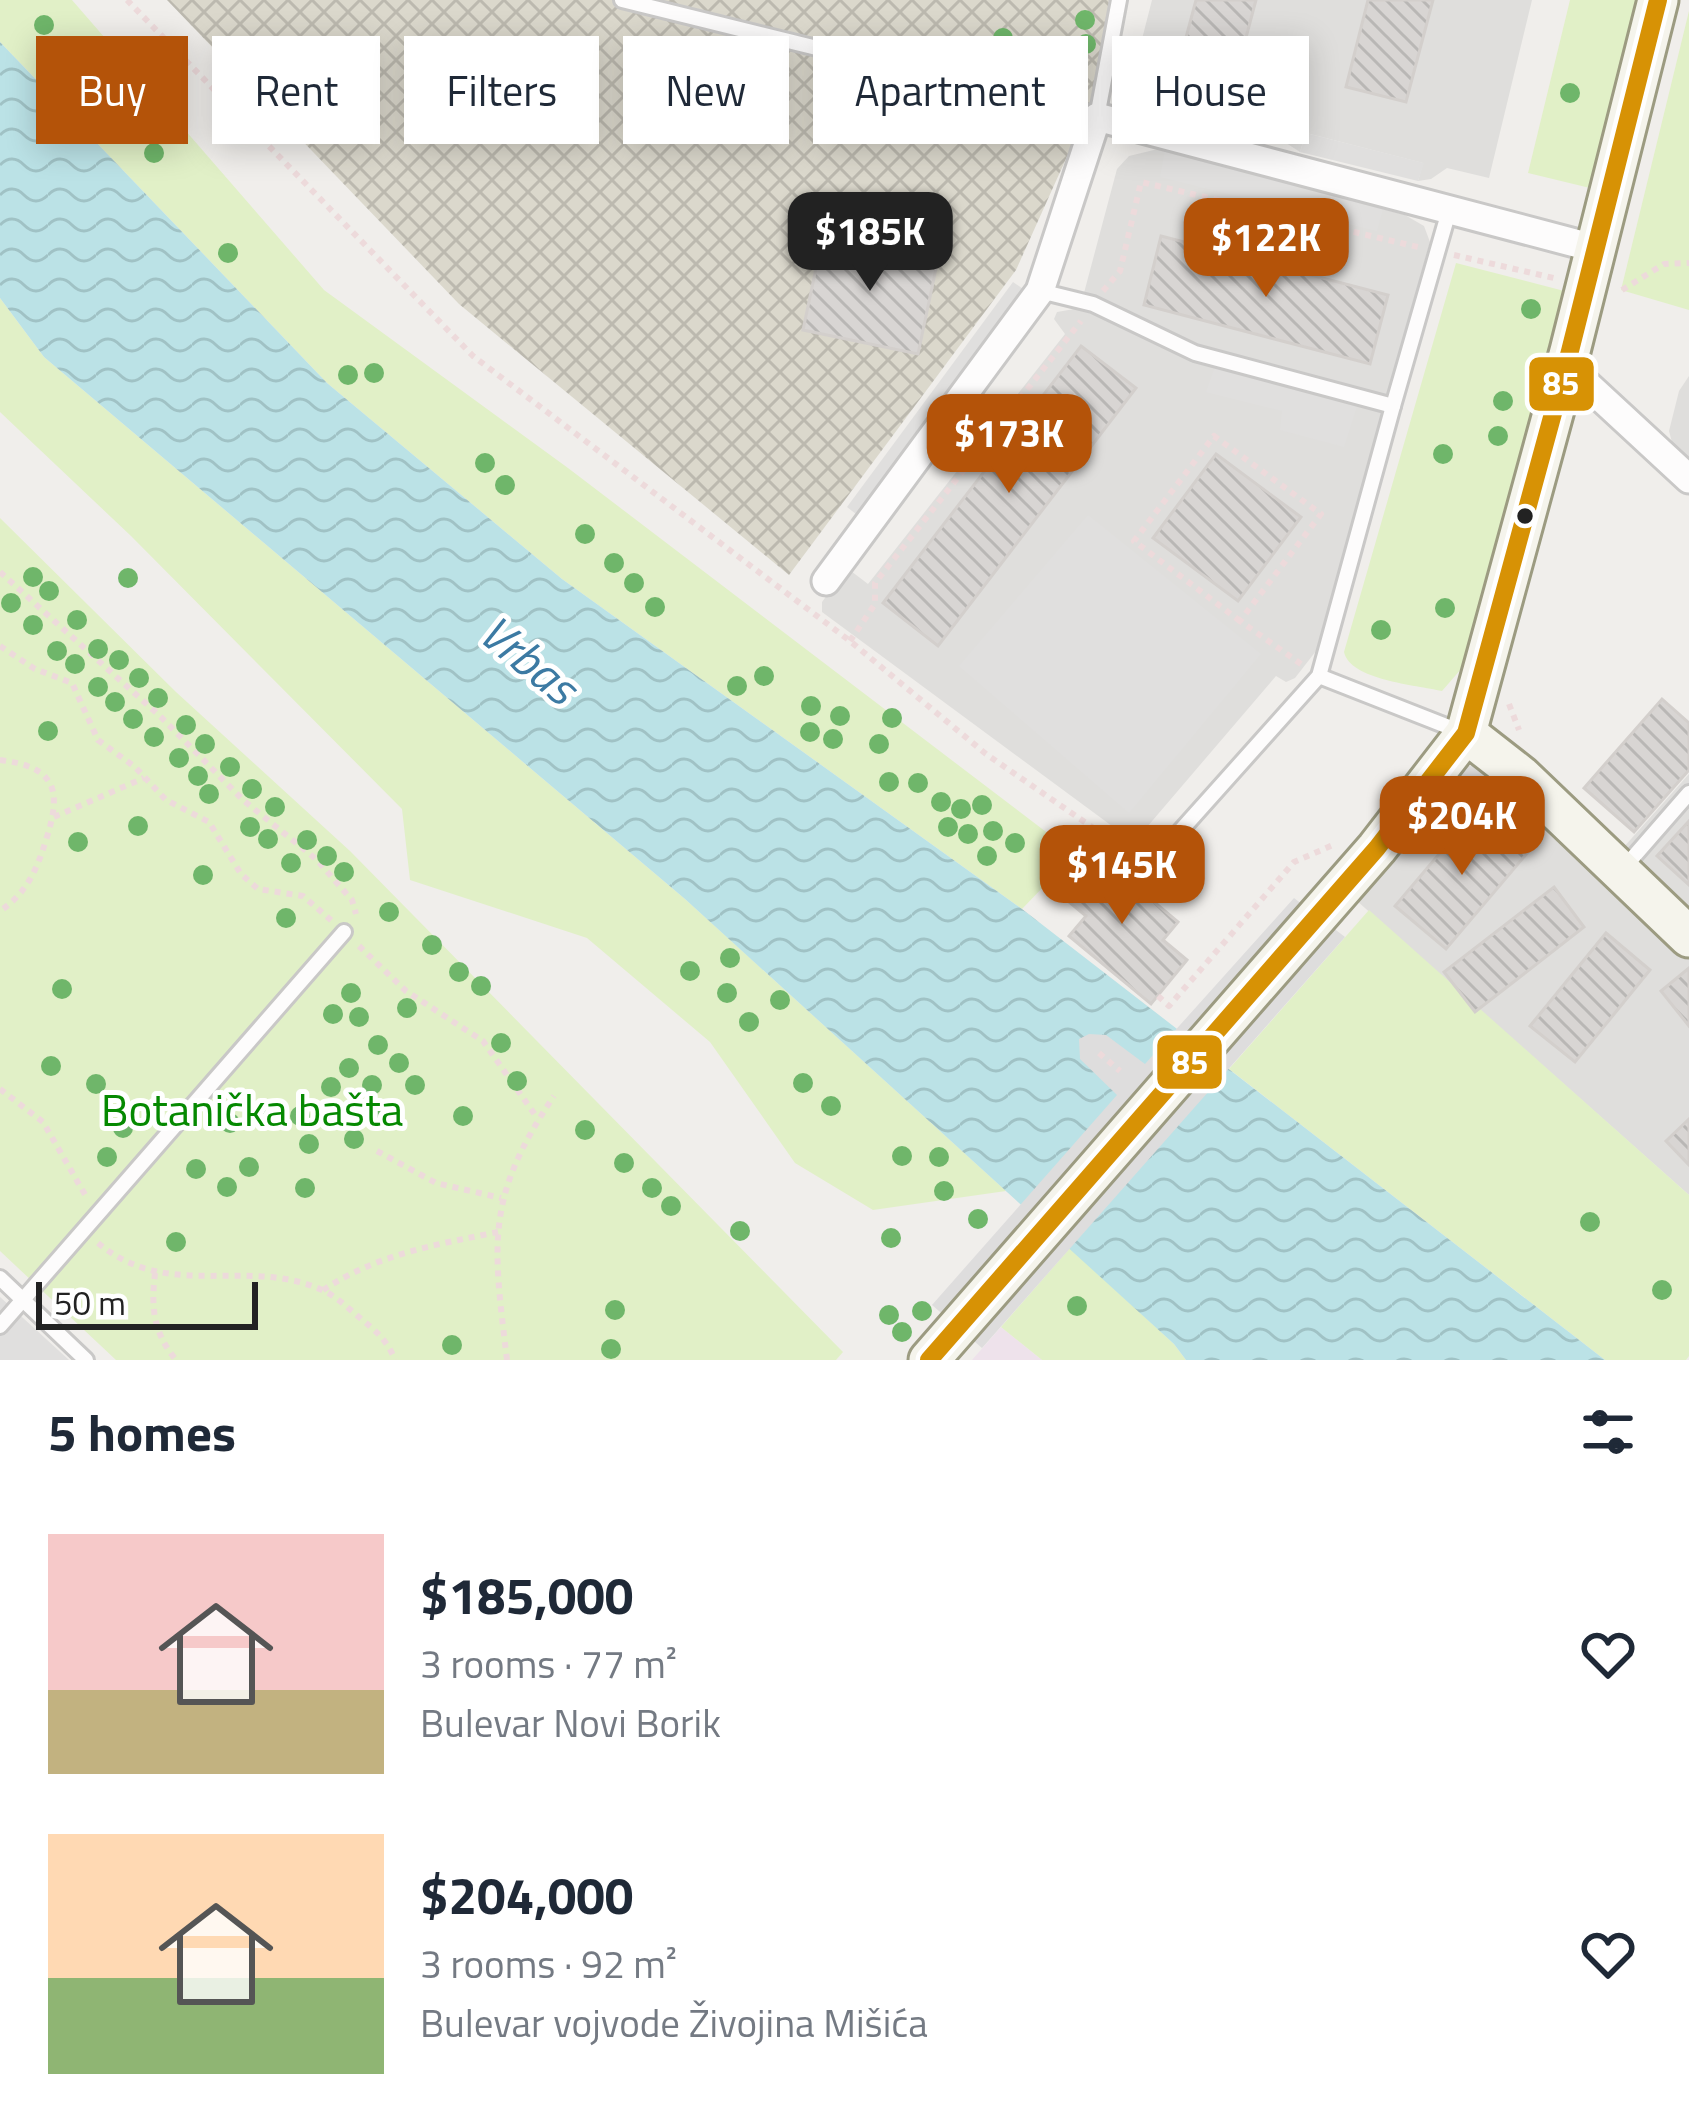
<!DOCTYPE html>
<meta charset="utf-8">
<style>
body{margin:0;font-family:"Titillium Web",sans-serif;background:#f6f6f7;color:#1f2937;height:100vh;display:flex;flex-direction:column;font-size:45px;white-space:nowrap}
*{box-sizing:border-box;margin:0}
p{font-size:39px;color:#747a83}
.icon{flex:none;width:66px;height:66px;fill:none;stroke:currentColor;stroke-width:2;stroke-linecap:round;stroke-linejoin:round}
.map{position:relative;height:1360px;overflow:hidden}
.panel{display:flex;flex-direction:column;background:#fff;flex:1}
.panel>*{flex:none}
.guide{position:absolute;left:36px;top:36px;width:1617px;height:108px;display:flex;gap:24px}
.scale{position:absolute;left:36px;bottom:30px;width:222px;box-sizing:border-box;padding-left:12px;border:6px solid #222;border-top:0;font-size:33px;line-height:42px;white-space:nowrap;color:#222;-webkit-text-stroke:9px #fff;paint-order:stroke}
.price{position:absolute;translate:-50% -102px;padding:0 27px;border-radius:24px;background:#b45309;color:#fff;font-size:39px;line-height:78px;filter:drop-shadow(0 3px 6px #0008)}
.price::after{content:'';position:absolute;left:50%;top:72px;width:36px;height:27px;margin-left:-18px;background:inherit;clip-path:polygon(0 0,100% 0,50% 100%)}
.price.selected{background:#222;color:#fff}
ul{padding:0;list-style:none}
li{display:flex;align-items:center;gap:36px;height:300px;padding:0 48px}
li span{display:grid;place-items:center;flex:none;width:336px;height:240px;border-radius:0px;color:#555}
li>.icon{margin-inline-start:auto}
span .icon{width:144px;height:144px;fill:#fffc;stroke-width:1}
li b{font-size:51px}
h2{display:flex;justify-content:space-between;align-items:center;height:144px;padding:0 48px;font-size:51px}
.tag{padding:0 42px;border-radius:0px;background:#fff;box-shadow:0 6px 30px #0003;font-size:42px;line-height:108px}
.tag.selected{background:#b45309;color:#fff}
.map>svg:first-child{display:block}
.residential{fill:#dfdedc}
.industrial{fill:#eee2eb}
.construction{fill:url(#construction-cross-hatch)}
.grass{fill:#e1f0c7}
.parking{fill:#e0dfde}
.water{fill:url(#water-waves)}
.pier{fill:#dedddd}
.building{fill:url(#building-back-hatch);stroke:#d3cfcc;stroke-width:3}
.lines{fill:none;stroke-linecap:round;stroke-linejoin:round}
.lane-casing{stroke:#c9c8c7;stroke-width:20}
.street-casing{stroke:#c9c8c7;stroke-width:33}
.secondary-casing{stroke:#9c9b81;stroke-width:45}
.path{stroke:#eddadb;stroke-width:6;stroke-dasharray:6 6;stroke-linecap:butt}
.lane{stroke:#fdfcfc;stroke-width:14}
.street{stroke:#fdfcfc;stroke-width:27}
.secondary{stroke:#f5f4ec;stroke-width:39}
.bus-1-casing{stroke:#fff;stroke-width:27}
.bus-1{stroke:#d79205;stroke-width:18}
.tree{fill:#6fb66a}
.bus-dot{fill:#222;stroke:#fff;stroke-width:4.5}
.labels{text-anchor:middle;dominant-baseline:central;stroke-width:10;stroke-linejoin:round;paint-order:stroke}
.park-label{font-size:45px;fill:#058901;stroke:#fff}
.water-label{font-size:48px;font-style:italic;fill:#3c7aa3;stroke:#fff}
.line-badge{stroke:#fff;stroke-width:4.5}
.badge-label{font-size:33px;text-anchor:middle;font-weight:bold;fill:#fff}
</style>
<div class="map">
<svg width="1689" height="1360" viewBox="0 0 1689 1360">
<defs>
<pattern id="construction-cross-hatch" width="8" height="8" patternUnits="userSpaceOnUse" patternTransform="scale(3)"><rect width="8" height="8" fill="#dbd8cc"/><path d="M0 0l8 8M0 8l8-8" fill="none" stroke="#bcb9af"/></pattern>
<pattern id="water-waves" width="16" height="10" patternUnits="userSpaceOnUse" patternTransform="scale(3)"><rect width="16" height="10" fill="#bbe2e6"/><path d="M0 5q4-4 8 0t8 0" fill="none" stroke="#a0c2c5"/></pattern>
<pattern id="building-back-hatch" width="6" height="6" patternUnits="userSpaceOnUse" patternTransform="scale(3)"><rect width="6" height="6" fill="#d8d5d3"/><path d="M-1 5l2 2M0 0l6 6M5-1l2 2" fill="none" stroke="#b9b7b5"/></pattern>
</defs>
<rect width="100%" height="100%" fill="#f0eeeb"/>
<g class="residential">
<path d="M1152,0H1532L1489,178L1447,168L1431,179L1418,181L1423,163L1306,133L1300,152L1283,141L1278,126L1250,120L1240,129L1222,134L1223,112L1152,97L1142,111L1133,98L1131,82Z"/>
<path d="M1158,149L1405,215L1424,226L1430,242L1316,651L1295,678L1286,682L1276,676L1147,827L1132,835L1116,829L822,612V602L847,568L868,584L1065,334L1054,319L1057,312L1080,308L1117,169L1129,156Z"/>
<path d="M1689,376V465L1673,446L1669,431L1679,391Z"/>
<path d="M1485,765L1689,949V1195L1348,893L1449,767Z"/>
<path d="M1689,774V928L1615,857Z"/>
</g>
<path class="industrial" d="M1001,1327L1042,1360H972Z"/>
<path class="construction" d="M167,0H1115L1096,92L1016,270L789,575L459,304Z"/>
<g class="grass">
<path d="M0,0H72L324,290L568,468L1075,854L1022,909L562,579L327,383L0,42Z"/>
<path d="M1570,0H1636L1590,188L1528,173Z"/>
<path d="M1689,11V310L1621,290Z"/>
<path d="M1456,263L1572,293L1462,668L1442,691C1416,685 1350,680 1344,652Z"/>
<path d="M0,298L44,357L685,899L1006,1191L873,1210L795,1163L710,1042L587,938L410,880L402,809L131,536L0,412Z"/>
<path d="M0,518L176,692L350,851L843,1352L836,1360H116L0,1251Z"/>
<path d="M1369,910L1689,1195V1356L1686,1360H1605L1229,1069Z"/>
<path d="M1070,1248L1174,1344L1186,1360H1042L1001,1327Z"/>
</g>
<g class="parking">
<path d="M1151,101L1224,115L1219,132L1147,113Z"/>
<path d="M1306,133L1424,163L1418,181L1300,152Z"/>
<path d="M1165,150L1383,209L1377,231L1160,177Z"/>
<path d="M1013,282L1029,293L861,518L847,507Z"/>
<path d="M1215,367L1358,403L1344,447L1280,430L1282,411L1206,392Z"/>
<path d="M1088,515L1261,654L1129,813L959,666Z"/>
<path d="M0,1297L69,1360H0Z"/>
</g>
<path class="water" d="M0,42L327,383L562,579L1022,909L1605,1360H1186L1174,1344L685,899L44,357L0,298Z"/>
<path class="pier" d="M1294,898L1345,937L982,1348L932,1305L1117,1095L1080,1059L1079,1039L1089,1034L1106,1035L1145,1064Z"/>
<g class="building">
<path d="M1196,0H1256L1240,60L1184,45Z"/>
<path d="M1368,0H1433L1406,102L1346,87Z"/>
<path d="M823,235L938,259L918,354L803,330Z"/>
<path d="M1161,236L1388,295L1370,364L1144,305Z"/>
<path d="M1081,346L1136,388L938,646L883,603Z"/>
<path d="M1216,454L1301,517L1238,601L1153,538Z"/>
<path d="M1662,699L1689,723V770L1634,832L1584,788Z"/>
<path d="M1478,808L1529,851L1446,949L1395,906Z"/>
<path d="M1689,821V885L1657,856Z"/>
<path d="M1091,849L1178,922L1163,940L1187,960L1151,1004L1069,936L1086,916L1056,891Z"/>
<path d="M1554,887L1584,927L1475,1012L1444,972Z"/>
<path d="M1606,933L1650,970L1575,1062L1530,1026Z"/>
<path d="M1689,968V1026L1661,991Z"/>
<path d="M1689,1119V1165L1666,1141Z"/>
</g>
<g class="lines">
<defs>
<g id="lane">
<path d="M622,0L1097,117L1119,0"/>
<path d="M1040,291L1093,304L1195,353L1393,406L1449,211"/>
<path d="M1319,676L1459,731"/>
<path d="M1149,866L1319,676L1393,406"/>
<path d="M1622,870L1689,793"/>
<path d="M0,1278L86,1360"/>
<path d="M0,1326L344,932"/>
</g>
<g id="street">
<path d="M1570,351L1582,380L1689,479"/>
<path d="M826,581L1040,291L1097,117L1594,248"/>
</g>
<g id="secondary">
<path d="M1466,733L1521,776L1689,937"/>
<path d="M929,1360L1377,848L1466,733L1570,351L1658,0"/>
</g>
</defs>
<use href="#lane" class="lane-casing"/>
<use href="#street" class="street-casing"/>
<use href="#secondary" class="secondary-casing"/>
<g class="path">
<path d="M127,0L473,356L850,641L986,754L1131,854"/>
<path d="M1454,255L1558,279"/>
<path d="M1622,290L1664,264L1689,263"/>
<path d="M1103,291L1120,271L1141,182L1418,247"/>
<path d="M0,572L162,718L243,800L316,859L352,900L356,914"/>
<path d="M1240,621L1134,541L1214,436L1321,514L1240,621L1301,664"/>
<path d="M850,641L875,604V583L1081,321"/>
<path d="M0,646L35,669L72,683L98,740L135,767L166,800L209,822L241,874L258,889L303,896L332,921"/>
<path d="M1509,704L1519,730"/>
<path d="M0,760C57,767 62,791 46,840C37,869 27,893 0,911"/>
<path d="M54,817L144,778"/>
<path d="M359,946L406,991L483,1041L538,1119"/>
<path d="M1158,996L1169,1006L1294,862L1333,845"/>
<path d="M1099,1053L1120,1071"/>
<path d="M0,1089L43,1122L87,1198"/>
<path d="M377,1151L436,1183L501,1198"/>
<path d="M98,1243C169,1302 247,1256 322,1290C336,1296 348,1308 360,1318C376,1331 387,1340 395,1360"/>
<path d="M155,1273C151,1308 153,1332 176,1360"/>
<path d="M323,1290C378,1254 434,1245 498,1232"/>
<path d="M507,1360C493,1243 485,1198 554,1096"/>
</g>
<use href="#lane" class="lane"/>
<use href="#street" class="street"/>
<use href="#secondary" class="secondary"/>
<defs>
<path id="bus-1" d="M929,1360L1377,848L1466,733L1570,351L1658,0"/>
</defs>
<use href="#bus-1" class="bus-1-casing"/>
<use href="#bus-1" class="bus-1"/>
</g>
<g class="tree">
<circle cx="1085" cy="20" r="10"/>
<circle cx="44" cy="25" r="10"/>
<circle cx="1003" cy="38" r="10"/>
<circle cx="1086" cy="44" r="10"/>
<circle cx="102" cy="82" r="10"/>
<circle cx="1570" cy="93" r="10"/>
<circle cx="154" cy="153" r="10"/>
<circle cx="228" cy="253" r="10"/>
<circle cx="1531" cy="309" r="10"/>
<circle cx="374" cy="373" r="10"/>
<circle cx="348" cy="375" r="10"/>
<circle cx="1503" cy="401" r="10"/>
<circle cx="1498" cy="436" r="10"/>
<circle cx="1443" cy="454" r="10"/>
<circle cx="485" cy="463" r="10"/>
<circle cx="505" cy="485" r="10"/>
<circle cx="585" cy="534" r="10"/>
<circle cx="614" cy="563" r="10"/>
<circle cx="33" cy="577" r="10"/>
<circle cx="128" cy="578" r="10"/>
<circle cx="634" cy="583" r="10"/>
<circle cx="49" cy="591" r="10"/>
<circle cx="11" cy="603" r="10"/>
<circle cx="655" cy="607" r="10"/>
<circle cx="1445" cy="608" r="10"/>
<circle cx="77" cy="620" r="10"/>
<circle cx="33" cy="625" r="10"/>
<circle cx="1381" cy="630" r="10"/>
<circle cx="98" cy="649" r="10"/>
<circle cx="57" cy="651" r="10"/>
<circle cx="119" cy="660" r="10"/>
<circle cx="75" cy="664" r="10"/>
<circle cx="764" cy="676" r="10"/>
<circle cx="139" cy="678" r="10"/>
<circle cx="737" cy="686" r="10"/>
<circle cx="98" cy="687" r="10"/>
<circle cx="158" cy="698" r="10"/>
<circle cx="115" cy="702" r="10"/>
<circle cx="811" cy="706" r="10"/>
<circle cx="840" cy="716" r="10"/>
<circle cx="892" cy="718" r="10"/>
<circle cx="133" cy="719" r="10"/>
<circle cx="186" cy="725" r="10"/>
<circle cx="48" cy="731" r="10"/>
<circle cx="810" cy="732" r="10"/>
<circle cx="154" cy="737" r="10"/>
<circle cx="833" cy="739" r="10"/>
<circle cx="205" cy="744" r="10"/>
<circle cx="879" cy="744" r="10"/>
<circle cx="179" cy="758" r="10"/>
<circle cx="230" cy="767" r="10"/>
<circle cx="198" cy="776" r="10"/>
<circle cx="889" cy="782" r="10"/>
<circle cx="918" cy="783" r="10"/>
<circle cx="252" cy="789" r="10"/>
<circle cx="209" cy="794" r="10"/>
<circle cx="941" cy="802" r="10"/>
<circle cx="982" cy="805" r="10"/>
<circle cx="275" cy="807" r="10"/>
<circle cx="961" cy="809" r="10"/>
<circle cx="138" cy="826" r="10"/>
<circle cx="250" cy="827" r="10"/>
<circle cx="948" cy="827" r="10"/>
<circle cx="993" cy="831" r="10"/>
<circle cx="968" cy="834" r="10"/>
<circle cx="268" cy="839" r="10"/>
<circle cx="307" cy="840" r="10"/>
<circle cx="78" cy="842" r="10"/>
<circle cx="1015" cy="843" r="10"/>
<circle cx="327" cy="856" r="10"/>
<circle cx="987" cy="856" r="10"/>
<circle cx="291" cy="863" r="10"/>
<circle cx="344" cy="872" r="10"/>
<circle cx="203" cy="875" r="10"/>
<circle cx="389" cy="912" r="10"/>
<circle cx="286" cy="918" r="10"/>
<circle cx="432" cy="945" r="10"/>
<circle cx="730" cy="958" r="10"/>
<circle cx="690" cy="971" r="10"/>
<circle cx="459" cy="972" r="10"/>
<circle cx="481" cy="986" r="10"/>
<circle cx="62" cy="989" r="10"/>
<circle cx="351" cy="993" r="10"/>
<circle cx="727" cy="993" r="10"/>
<circle cx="780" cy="1000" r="10"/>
<circle cx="407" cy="1008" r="10"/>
<circle cx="333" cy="1014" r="10"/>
<circle cx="359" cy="1017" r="10"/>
<circle cx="749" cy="1022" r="10"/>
<circle cx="501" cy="1043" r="10"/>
<circle cx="378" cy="1045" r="10"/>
<circle cx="399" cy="1063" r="10"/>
<circle cx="51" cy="1066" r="10"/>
<circle cx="349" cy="1068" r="10"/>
<circle cx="517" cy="1081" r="10"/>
<circle cx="803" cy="1083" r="10"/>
<circle cx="96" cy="1084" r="10"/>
<circle cx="372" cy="1085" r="10"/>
<circle cx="415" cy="1085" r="10"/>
<circle cx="331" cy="1087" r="10"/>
<circle cx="831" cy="1106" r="10"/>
<circle cx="341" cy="1114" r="10"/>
<circle cx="386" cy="1115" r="10"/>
<circle cx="300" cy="1116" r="10"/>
<circle cx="463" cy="1116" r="10"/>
<circle cx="262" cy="1119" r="10"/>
<circle cx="230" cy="1123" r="10"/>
<circle cx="123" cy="1128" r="10"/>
<circle cx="585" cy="1130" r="10"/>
<circle cx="354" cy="1139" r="10"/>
<circle cx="309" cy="1144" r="10"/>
<circle cx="902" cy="1156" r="10"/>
<circle cx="107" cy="1157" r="10"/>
<circle cx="939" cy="1157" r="10"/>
<circle cx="624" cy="1163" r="10"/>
<circle cx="249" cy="1167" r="10"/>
<circle cx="196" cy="1169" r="10"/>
<circle cx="227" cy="1187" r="10"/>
<circle cx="305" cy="1188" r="10"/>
<circle cx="652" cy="1188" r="10"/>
<circle cx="944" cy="1191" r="10"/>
<circle cx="671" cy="1206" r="10"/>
<circle cx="978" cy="1219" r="10"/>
<circle cx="1590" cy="1222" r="10"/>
<circle cx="740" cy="1231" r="10"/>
<circle cx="891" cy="1238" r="10"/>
<circle cx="176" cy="1242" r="10"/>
<circle cx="1662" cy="1290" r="10"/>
<circle cx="1077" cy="1306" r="10"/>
<circle cx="615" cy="1310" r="10"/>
<circle cx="922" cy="1311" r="10"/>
<circle cx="889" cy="1315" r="10"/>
<circle cx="902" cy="1332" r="10"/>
<circle cx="452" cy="1345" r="10"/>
<circle cx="611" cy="1349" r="10"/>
</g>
<circle class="bus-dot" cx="1525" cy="516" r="10"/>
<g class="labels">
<g class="park-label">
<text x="252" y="1109">Botanička bašta</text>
</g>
<g class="water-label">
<text transform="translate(529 659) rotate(39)">Vrbas</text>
</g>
</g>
<g class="line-badge">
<rect x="1527" y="355" width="69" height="58" rx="12" fill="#d79205"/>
<rect x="1155" y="1033" width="69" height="58" rx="12" fill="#d79205"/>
</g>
<g class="badge-label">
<text x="1561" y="395">85</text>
<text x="1190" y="1074">85</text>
</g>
</svg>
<div class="scale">50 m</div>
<b class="price selected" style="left:870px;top:294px">$185K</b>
<b class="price" style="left:1266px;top:300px">$122K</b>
<b class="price" style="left:1009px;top:496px">$173K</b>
<b class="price" style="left:1462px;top:878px">$204K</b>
<b class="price" style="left:1122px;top:927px">$145K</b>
<div class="guide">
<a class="tag selected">Buy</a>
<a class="tag">Rent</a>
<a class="tag">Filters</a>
<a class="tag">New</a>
<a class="tag">Apartment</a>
<a class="tag">House</a>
</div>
</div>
<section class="panel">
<h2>5 homes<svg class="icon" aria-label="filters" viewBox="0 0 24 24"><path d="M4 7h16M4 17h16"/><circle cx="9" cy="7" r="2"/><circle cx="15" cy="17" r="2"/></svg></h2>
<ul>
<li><span style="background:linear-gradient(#f6c9c9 65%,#c2b280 0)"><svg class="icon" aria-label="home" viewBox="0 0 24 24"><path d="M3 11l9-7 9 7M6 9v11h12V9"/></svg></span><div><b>$185,000</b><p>3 rooms · 77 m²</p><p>Bulevar Novi Borik</p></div><svg class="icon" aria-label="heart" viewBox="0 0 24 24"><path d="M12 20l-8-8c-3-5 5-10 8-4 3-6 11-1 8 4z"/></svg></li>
<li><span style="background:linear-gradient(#ffd9b3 60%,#8fb573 0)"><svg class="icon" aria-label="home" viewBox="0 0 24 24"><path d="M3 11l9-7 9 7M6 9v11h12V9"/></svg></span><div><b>$204,000</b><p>3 rooms · 92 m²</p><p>Bulevar vojvode Živojina Mišića</p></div><svg class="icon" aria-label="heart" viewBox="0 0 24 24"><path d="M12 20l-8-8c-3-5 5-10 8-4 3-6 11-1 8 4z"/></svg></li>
</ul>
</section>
